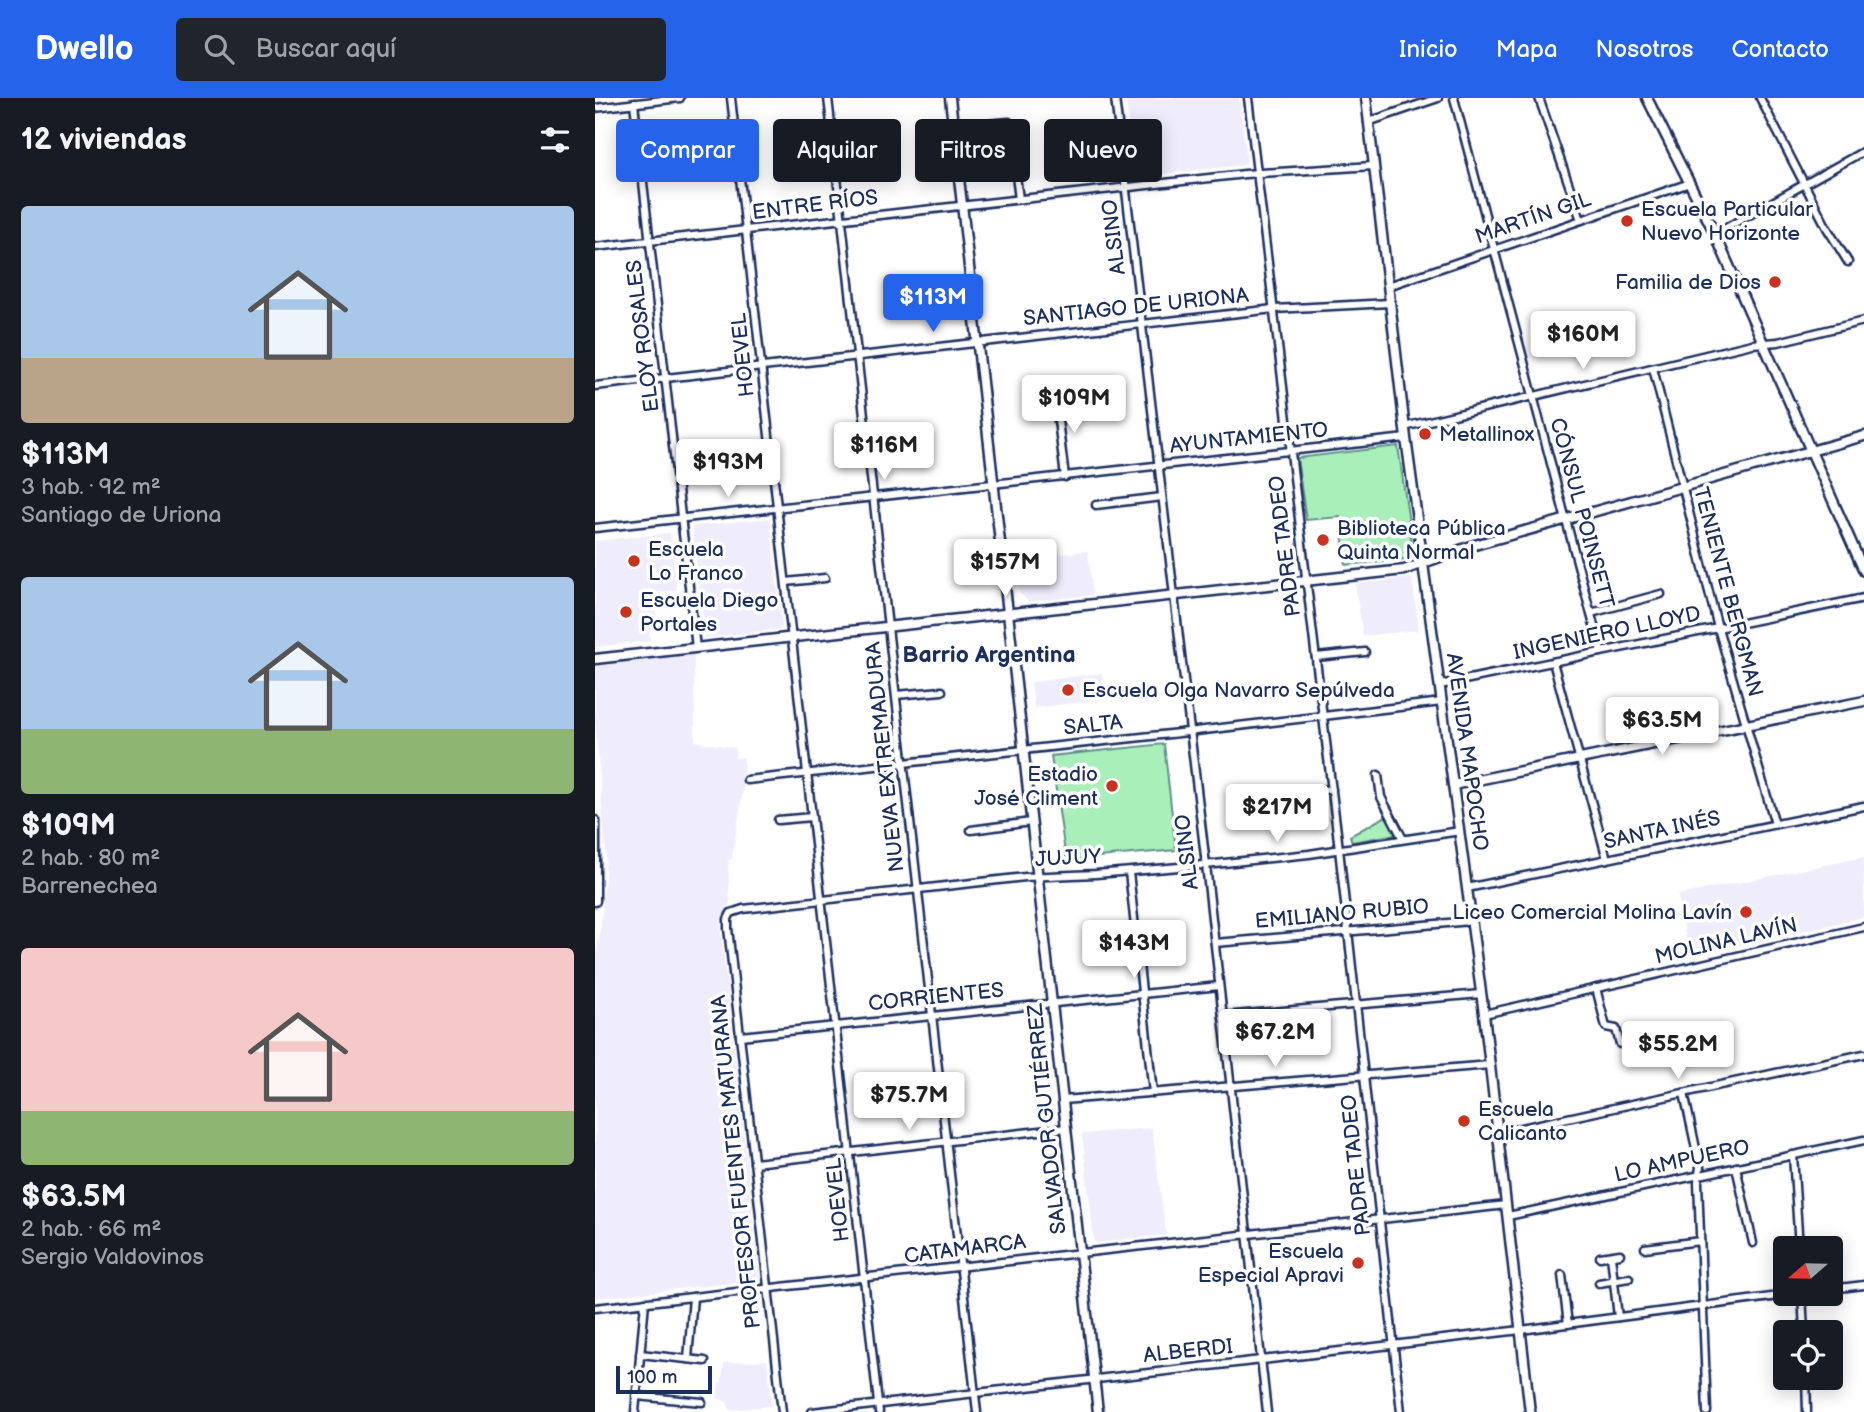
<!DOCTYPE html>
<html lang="es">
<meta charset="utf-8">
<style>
body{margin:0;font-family:"Balsamiq Sans",sans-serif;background:#20242c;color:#f1f3f6;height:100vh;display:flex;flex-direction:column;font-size:26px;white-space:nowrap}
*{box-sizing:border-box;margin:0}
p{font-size:23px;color:#9ea1a6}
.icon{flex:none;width:38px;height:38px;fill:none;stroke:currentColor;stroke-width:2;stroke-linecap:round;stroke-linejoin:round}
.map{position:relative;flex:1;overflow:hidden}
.sheet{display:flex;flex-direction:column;background:#171b24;width:595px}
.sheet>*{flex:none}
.banner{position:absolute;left:21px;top:21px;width:665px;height:63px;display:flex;gap:14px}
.needle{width:46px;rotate:250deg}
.fabs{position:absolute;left:1178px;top:1138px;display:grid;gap:14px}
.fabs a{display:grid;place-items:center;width:70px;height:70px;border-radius:7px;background:#171b24;box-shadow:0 4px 18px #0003;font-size:35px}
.scale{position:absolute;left:21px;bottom:18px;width:96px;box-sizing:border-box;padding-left:7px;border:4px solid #1b2f5e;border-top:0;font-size:19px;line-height:24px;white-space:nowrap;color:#1b2f5e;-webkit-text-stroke:5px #fff;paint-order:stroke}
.price{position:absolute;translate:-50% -60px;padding:0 16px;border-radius:7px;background:#fff;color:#222;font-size:23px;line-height:46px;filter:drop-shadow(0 2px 4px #0008)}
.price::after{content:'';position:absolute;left:50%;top:42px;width:21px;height:16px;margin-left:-10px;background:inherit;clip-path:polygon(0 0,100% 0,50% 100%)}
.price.current{background:#2563eb;color:#fff}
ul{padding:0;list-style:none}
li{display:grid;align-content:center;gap:14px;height:371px;padding:0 21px}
li span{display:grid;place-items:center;height:217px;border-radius:7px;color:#555}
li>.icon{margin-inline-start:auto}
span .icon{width:126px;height:126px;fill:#fffc;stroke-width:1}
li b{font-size:30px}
h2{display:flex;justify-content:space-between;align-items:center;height:84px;padding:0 21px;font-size:30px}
.chip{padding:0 24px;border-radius:7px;background:#171b24;box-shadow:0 4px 18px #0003;font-size:24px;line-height:63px}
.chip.current{background:#2563eb;color:#fff}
header{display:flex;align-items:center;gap:42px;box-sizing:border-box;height:98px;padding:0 35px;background:#2563eb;color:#fff}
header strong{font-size:33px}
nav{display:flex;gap:38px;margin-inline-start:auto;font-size:24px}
.search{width:490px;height:63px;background:#20242c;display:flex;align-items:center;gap:18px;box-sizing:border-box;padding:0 24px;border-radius:7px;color:#9ea1a6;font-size:26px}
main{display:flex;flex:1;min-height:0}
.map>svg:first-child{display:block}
.built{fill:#efedfc}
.green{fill:#a9efba;stroke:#628f8c;stroke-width:2}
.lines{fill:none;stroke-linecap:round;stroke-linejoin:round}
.minor-casing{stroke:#1b2f5e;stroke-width:11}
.major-casing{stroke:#1b2f5e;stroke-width:13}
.minor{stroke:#fff;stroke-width:6}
.major{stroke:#fff;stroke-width:8}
.poi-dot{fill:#c8321e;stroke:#fff;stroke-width:2.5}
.labels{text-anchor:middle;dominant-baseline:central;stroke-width:7;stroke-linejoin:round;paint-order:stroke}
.street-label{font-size:21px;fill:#1b2f5e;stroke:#fff}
.poi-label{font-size:21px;fill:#1b2f5e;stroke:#fff;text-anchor:start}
.neighbourhood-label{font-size:23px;font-weight:bold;fill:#1b2f5e;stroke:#fff}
</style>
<header>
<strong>Dwello</strong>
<div class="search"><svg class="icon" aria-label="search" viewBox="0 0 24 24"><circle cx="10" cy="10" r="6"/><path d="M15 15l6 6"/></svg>Buscar aquí</div>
<nav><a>Inicio</a><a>Mapa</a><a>Nosotros</a><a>Contacto</a></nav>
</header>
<main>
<section class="sheet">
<h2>12 viviendas<svg class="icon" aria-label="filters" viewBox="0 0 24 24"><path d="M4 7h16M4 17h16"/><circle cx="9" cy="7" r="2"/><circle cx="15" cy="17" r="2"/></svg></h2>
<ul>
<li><span style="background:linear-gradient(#a9c7e8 70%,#b9a48a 0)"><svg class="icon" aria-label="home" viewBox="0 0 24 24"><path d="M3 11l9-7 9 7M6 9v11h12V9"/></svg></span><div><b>$113M</b><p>3 hab. · 92 m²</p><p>Santiago de Uriona</p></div></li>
<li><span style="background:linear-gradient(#a9c7e8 70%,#8fb573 0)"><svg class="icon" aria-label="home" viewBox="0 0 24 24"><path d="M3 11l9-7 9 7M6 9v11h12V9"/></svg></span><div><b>$109M</b><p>2 hab. · 80 m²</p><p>Barrenechea</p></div></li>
<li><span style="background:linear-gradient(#f6c9c9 75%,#8fb573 0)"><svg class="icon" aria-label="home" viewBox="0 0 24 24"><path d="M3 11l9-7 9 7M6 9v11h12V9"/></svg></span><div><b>$63.5M</b><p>2 hab. · 66 m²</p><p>Sergio Valdovinos</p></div></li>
</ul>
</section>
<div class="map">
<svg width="1269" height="1314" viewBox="0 0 1269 1314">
<rect width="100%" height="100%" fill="#fff"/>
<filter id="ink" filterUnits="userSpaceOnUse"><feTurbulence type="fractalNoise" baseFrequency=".0143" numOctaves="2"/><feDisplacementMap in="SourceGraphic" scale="14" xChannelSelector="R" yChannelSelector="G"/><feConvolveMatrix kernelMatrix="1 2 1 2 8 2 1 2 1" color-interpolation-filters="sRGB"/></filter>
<g filter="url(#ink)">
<g class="built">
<path d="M530,0H644L652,64L649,67L541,79Z"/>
<path d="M175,420L187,531L110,540L97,428Z"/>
<path d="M75,435L82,492L59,495L63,532L54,533L55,543L0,549V443Z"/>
<path d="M493,453L498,497L434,504L424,495L421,461Z"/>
<path d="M817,480L824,532L768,538L760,486Z"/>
<path d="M99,557L100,643L141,650L140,660L149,659L148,692L137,761L133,762L135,804L125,825L165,1182L0,1200V862L6,828L11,760L0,620V566Z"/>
<path d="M507,575L510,601L439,610L436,584Z"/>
<path d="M1269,759V819L1094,859L1083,797Z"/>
<path d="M557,1030L571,1137L501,1145L499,1142L487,1036Z"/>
<path d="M172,1262L177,1306L175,1308L135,1312L132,1304L122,1300L124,1285L127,1284L129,1265Z"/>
</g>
<g class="green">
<path d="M803,348L819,460L751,467L745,419L711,422L702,360Z"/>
<path d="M569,646L581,752L471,762L456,658Z"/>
<path d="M793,717L802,736L757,744L755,738Z"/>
</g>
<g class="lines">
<defs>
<g id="minor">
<path d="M136,0L284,1314"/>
<path d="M233,0L382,1314"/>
<path d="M520,0L611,767L672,1314"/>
<path d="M653,0L744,751L806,1314"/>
<path d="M859,0L1006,554"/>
<path d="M944,0L986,122"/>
<path d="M1165,0L1232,130L1253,164"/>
<path d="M39,5L101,550"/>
<path d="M0,10L85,0"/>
<path d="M773,24L843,0"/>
<path d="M358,29L414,24L424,101"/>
<path d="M1120,136L1269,53"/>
<path d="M0,149L650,76L778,68"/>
<path d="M793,188L1095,85"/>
<path d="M1058,270L1123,530L1180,726"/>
<path d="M0,288L679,211L795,205"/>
<path d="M460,298L470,379"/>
<path d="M809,329L1157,246L1183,244L1269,223"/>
<path d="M501,407L567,399"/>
<path d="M0,430L811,340"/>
<path d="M191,484L230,480"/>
<path d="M996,515L1066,496"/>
<path d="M721,559L770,554"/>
<path d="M958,564L1012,761"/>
<path d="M845,587L1269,500"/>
<path d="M301,597L347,593"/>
<path d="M783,677L786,699L808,741"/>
<path d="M152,682L584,635L847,604"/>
<path d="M687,697L737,691"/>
<path d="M183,722L217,719"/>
<path d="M376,732L436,724"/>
<path d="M534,774L558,995"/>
<path d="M872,790L1269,708"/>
<path d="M620,845L876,823"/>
<path d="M1001,890L1011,929L1021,931L1025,946"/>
<path d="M889,916L1269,829"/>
<path d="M628,918L886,896"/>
<path d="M145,938L624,888"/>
<path d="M1089,995L1105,1069L1103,1084L1112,1314"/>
<path d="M468,1002L895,967"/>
<path d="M903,1035L1269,956"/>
<path d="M1198,1057L1204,1150"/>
<path d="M159,1065L471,1030"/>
<path d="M1141,1069L1158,1145"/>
<path d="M913,1118L1269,1042"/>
<path d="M1050,1150L1105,1143"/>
<path d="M1016,1158L1023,1219"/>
<path d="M1005,1159L1025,1156"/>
<path d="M967,1177L973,1226"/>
<path d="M1004,1185L1034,1180"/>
<path d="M1236,1191L1269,1187"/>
<path d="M1207,1195L1209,1234"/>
<path d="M0,1210L911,1107"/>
<path d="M45,1256L110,1263"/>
<path d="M93,1261L98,1199"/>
<path d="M1211,1279L1212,1314"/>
<path d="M41,1298L107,1304"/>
<path d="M40,1314L50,1204"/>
<path d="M187,1314L133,830V821L136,815L148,811L430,779L501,776L620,766L714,756L865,733"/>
<path d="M217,1314L926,1232L1207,1195"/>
</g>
<g id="major">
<path d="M355,0L503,1314"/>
<path d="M771,0L811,340L889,916L935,1314"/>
<path d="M1052,0L1120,136L1269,473"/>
<path d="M0,561L809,472L876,448L1269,338"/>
<path d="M858,687L1269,603"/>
<path d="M0,723V803"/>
</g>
</defs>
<use href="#minor" class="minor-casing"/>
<use href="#major" class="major-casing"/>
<use href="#minor" class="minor"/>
<use href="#major" class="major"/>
</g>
</g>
<g class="poi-dot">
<circle cx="1032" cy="123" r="7"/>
<circle cx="1180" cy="184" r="7"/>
<circle cx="830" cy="336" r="7"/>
<circle cx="728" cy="442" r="7"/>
<circle cx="39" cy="463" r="7"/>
<circle cx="31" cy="514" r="7"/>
<circle cx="473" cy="592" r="7"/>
<circle cx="517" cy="688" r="7"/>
<circle cx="1151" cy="814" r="7"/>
<circle cx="869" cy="1023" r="7"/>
<circle cx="763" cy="1165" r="7"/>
</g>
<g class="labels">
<g class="street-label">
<text transform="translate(220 107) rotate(-7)">ENTRE RÍOS</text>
<text transform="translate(938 120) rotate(-19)">MARTÍN GIL</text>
<text transform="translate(519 139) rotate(-97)">ALSINO</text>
<text transform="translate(541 209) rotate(-6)">SANTIAGO DE URIONA</text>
<text transform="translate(48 238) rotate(-97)">ELOY ROSALES</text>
<text transform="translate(148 257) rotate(-96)">HOEVEL</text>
<text transform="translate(654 340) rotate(-6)">AYUNTAMIENTO</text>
<text transform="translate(987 415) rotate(75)">CÓNSUL POINSETT</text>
<text transform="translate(690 448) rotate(-97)">PADRE TADEO</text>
<text transform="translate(1133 494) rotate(75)">TENIENTE BERGMAN</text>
<text transform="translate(1012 535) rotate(-12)">INGENIERO LLOYD</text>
<text transform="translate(498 627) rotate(-6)">SALTA</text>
<text transform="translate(872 654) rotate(82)">AVENIDA MAPOCHO</text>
<text transform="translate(290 659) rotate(-96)">NUEVA EXTREMADURA</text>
<text transform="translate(1067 732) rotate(-12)">SANTA INÉS</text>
<text transform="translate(592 754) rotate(-97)">ALSINO</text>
<text transform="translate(473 760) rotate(-3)">JUJUY</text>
<text transform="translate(747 816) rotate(-5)">EMILIANO RUBIO</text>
<text transform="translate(1131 843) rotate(-13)">MOLINA LAVÍN</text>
<text transform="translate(341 899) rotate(-6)">CORRIENTES</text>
<text transform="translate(452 1021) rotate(-96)">SALVADOR GUTIÉRREZ</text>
<text transform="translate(1087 1063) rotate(-12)">LO AMPUERO</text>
<text transform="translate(141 1064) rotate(-96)">PROFESOR FUENTES MATURANA</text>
<text transform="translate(761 1067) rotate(-96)">PADRE TADEO</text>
<text transform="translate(243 1102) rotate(-96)">HOEVEL</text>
<text transform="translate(370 1151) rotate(-7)">CATAMARCA</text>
<text transform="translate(593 1253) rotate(-6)">ALBERDI</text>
</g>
<g class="poi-label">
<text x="1046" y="111">Escuela Particular<tspan x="1046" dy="24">Nuevo Horizonte</tspan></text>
<text x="1166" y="184" text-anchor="end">Familia de Dios</text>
<text x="844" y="336">Metallinox</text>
<text x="742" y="430">Biblioteca Pública<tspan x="742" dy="24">Quinta Normal</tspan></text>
<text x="53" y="451">Escuela<tspan x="53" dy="24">Lo Franco</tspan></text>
<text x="45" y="502">Escuela Diego<tspan x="45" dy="24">Portales</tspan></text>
<text x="487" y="592">Escuela Olga Navarro Sepúlveda</text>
<text x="503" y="676" text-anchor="end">Estadio<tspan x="503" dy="24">José Climent</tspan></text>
<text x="1137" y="814" text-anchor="end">Liceo Comercial Molina Lavín</text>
<text x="883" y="1011">Escuela<tspan x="883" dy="24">Calicanto</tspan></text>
<text x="749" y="1153" text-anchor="end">Escuela<tspan x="749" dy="24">Especial Apravi</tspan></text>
</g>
<g class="neighbourhood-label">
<text x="394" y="557">Barrio Argentina</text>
</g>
</g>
</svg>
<div class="fabs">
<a><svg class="needle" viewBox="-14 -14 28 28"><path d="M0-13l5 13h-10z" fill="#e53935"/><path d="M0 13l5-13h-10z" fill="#9ea1a6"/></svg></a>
<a><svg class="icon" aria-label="locate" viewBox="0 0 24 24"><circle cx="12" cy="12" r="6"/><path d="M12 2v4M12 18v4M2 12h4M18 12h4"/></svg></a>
</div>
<div class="scale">100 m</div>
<b class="price current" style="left:338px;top:236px">$113M</b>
<b class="price" style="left:988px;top:273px">$160M</b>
<b class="price" style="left:479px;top:337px">$109M</b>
<b class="price" style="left:289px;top:384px">$116M</b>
<b class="price" style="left:133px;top:401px">$193M</b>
<b class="price" style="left:410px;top:501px">$157M</b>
<b class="price" style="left:1067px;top:659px">$63.5M</b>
<b class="price" style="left:682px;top:746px">$217M</b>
<b class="price" style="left:539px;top:882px">$143M</b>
<b class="price" style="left:680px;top:971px">$67.2M</b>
<b class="price" style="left:1083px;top:983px">$55.2M</b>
<b class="price" style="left:314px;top:1034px">$75.7M</b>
<div class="banner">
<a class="chip current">Comprar</a>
<a class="chip">Alquilar</a>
<a class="chip">Filtros</a>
<a class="chip">Nuevo</a>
</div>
</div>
</main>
